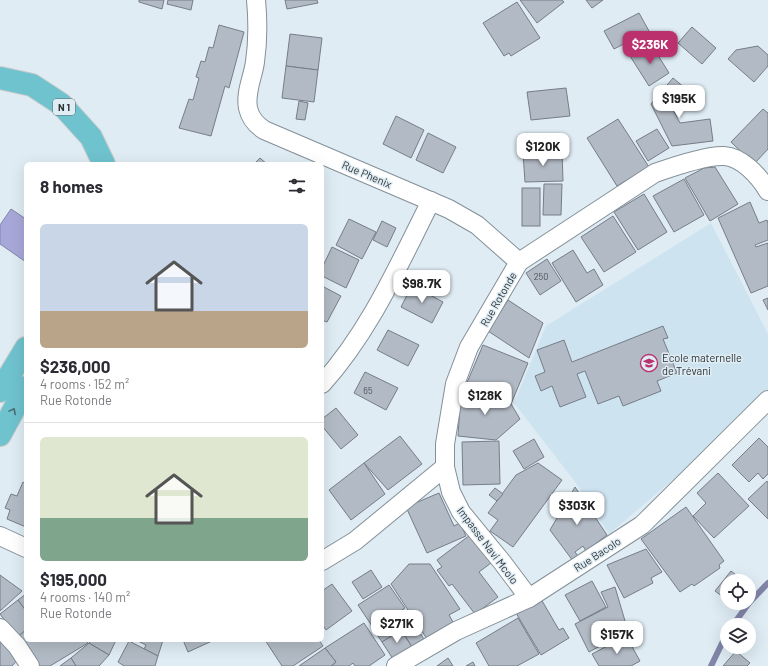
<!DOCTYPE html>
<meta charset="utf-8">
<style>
body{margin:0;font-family:Barlow,sans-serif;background:#f2f2f3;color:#2b2b33;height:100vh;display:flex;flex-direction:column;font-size:15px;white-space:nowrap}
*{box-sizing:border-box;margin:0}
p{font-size:13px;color:#7c7c81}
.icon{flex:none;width:22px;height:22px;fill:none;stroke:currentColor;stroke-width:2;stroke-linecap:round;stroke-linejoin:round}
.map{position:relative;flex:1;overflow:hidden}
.details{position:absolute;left:24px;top:162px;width:300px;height:480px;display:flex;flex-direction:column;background:#fff;border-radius:6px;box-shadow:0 4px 16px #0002}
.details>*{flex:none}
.tools{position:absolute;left:720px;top:574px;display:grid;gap:8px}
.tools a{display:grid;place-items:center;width:36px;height:36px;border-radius:50%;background:#fff;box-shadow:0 4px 16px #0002;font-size:20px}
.price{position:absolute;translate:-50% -34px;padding:0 9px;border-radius:8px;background:#fff;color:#222;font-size:13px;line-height:26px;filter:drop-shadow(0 1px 2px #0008)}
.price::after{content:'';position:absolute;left:50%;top:24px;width:12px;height:9px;margin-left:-6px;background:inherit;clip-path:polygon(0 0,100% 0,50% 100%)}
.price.selected{background:#bb316e;color:#fff}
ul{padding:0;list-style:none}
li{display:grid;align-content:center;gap:8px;height:212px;padding:0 16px}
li+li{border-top:1px solid #e1e1e2}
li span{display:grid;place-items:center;height:124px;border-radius:6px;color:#555}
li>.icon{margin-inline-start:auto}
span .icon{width:72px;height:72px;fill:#fffc;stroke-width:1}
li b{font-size:17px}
h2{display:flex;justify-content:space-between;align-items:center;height:48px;padding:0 16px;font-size:17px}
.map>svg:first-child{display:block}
.built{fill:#cee3f0}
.water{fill:#a7a8d9;stroke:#8285a8}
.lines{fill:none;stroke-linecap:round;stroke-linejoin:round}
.stream{stroke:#8285a8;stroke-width:6}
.building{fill:#b2bac5;stroke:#767d88}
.street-casing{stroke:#849098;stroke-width:20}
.primary-casing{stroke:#c8cacb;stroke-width:24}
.street{stroke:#fff;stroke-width:18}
.primary{stroke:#6fc3ce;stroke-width:22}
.oneway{stroke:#476d73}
.labels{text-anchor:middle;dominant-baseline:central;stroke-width:3;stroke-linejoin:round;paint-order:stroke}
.number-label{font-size:9px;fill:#4e555a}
.shield{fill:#dfecf4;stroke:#626a6f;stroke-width:1}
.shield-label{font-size:10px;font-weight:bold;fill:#2d3336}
.street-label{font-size:11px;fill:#2d3336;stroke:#dfecf4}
.poi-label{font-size:11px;fill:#2d3336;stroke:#dfecf4;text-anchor:start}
</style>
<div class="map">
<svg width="768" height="666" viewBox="0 0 768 666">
<rect width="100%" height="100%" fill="#dfecf4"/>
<path class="built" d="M711 223 768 334V392L695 461 609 534 576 483 514 403 546 326Z"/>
<path class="water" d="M11 209 26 219V262L0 244V225Z"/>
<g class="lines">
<g class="stream">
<path d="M749 603 768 583"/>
<path d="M733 625 749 603"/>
<path d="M711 666 727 633"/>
</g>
</g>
<g class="building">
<path d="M139 0H164L162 9 139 2Z"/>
<path d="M168 0H193L191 10 167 4Z"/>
<path d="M285 0H317L318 3 287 9Z"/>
<path d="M520 0H562L564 2 537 23Z"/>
<path d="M586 0H603L592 8Z"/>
<path d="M517 2 540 38 511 56 509 53 504 56 483 23Z"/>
<path d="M639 13 649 31 614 49 604 31Z"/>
<path d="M219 25 244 32 229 88 225 86 211 136 179 128 189 99 193 100 199 78 196 77 201 61 205 62 209 47 213 48Z"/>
<path d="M692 27 716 48 702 64 678 43Z"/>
<path d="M290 34 322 38 318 70 286 66Z"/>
<path d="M641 40 646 47 636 53 632 46Z"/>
<path d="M651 44 669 73 649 86 630 56Z"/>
<path d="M758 46 768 55V66L754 82 728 59 736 50Z"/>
<path d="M286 66 318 70 314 102 282 98Z"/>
<path d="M673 78 685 88 670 104 680 123 710 119 713 141 672 146 651 104Z"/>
<path d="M566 88 570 116 531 120 527 92Z"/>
<path d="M299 101 308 103 305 120 296 119Z"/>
<path d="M763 109 768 113V149L754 164 731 142Z"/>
<path d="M396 116 424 130 411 158 383 144Z"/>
<path d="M618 119 649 167 617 186 587 138Z"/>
<path d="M657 129 669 148 648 161 636 141Z"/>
<path d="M428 133 456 147 443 173 416 160Z"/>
<path d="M562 151 563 181 525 182 523 153Z"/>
<path d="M260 158 267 164H254Z"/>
<path d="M715 167 738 204 710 221 685 178 704 168Z"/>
<path d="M684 179 704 215 674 232 653 196Z"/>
<path d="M544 184H562L561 215H543Z"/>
<rect x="522" y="188" width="18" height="38"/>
<path d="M644 194 667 232 638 250 614 212Z"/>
<path d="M750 202 759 223 767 220 768 223V240L755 245 756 247 768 243V286L751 293 718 218Z"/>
<path d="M613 216 636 252 604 272 581 237Z"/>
<path d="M349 219 376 232 362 259 336 245Z"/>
<path d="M382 221 396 228 387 247 373 240Z"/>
<path d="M332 247 359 260 346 288 322 276V268Z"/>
<path d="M573 250 587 273 594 269 603 285 576 302 552 263Z"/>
<path d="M547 259 561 281 540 295 526 273Z"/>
<path d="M412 285 443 302 432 323 401 307Z"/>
<path d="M322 286 341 296 327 322 322 320Z"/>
<path d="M768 298V310L763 300Z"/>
<path d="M508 300 543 323 529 358 488 331Z"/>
<path d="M663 326 668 338 663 339 677 373 657 381 661 391 623 406 619 396 598 404 585 371 577 374 586 397 560 407 552 386 541 391 535 376 545 372 537 350 564 340 572 362Z"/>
<path d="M388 330 419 345 408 366 377 350Z"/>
<path d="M483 345 528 363 511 404 466 385Z"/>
<path d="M365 372 398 388 386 410 354 393Z"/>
<path d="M466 385 511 404 520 419 496 440 458 436 460 407Z"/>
<path d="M336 408 358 435 341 449 322 426V419Z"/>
<path d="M400 436 422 464 388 490 364 463Z"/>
<path d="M759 438 768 447V474L763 479 758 473 749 482 732 465Z"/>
<path d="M534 439 544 457 524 469 513 451Z"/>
<path d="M499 441 500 484 463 485 462 442Z"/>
<path d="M364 463 385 494 351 520 329 490Z"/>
<path d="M538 463 562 480 513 547 490 531 498 520 488 513 516 475Z"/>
<path d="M718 473 749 506 714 538 693 516 706 503 697 493Z"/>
<path d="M767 481 768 483V519L748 499Z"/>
<path d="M23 482 26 484V527L7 519 10 510 5 508 11 494 17 496Z"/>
<path d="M575 487 607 535 586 551 583 546 575 552 578 556 573 561 550 530Z"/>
<path d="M495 488 503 494 497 501 489 495Z"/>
<path d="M439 493 454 526 460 523 466 536 427 553 406 507Z"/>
<path d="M686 507 724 561 719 565 720 568 694 586 692 584 680 592 641 539Z"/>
<path d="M470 535 491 563 479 572 498 597 475 614 452 584 449 586 437 570 442 567 437 560Z"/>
<path d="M646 549 662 572 651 578 653 583 624 598 607 565Z"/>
<path d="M409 564H430L460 609 449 615 453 622 427 639 391 584Z"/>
<path d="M371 570 382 587 363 599 352 582Z"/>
<path d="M731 571 744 581H727V600L715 591Z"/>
<path d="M0 575 22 591 0 611Z"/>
<path d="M592 581 606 607 580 621 565 595Z"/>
<path d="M332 584 352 611 326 630 322 624V591Z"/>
<path d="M389 585 405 608 374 629 358 605Z"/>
<path d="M749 585 754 588 749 595Z"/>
<path d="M615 587 628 631 589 652 575 624 608 607 601 592Z"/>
<path d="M26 594V611L18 600Z"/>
<path d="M541 599 559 630 563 628 569 638 541 655 516 613Z"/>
<path d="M18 600 26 611V630L17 637 0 614Z"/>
<path d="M731 603H743L738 609Z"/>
<path d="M405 611 424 639 412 647 394 618Z"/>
<path d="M394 618 401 630 382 642 374 630Z"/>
<path d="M518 618 539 654 517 666H489L476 643Z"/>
<path d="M364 623 385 655 369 666H355L353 663 349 666H331L336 662 325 648Z"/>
<path d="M26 630V640H86L88 643 50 666H37L17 637Z"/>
<path d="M401 630 412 647 393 659 382 642Z"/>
<path d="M0 634 20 657 12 666H0Z"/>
<path d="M626 636 640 661 631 666H599L592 654Z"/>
<path d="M92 640H116L109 655 89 643Z"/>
<path d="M136 640H163L158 656 144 649 146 645Z"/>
<path d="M183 640H212V641L188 652Z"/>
<path d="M265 640H319L323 646 293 666H282Z"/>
<path d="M129 641 158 656 155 666H124L118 662Z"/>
<path d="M89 643 109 655 99 666H76L71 658Z"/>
<path d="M325 648 336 662 331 666H299Z"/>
<path d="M736 651 750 663 747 666H723Z"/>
<path d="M71 658 76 666H60Z"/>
<path d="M448 658 453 666H437Z"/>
<path d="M473 662 475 666H466Z"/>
</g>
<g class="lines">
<g class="street-casing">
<g id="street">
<path d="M256 0C258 21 258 41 255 62 253 77 245 92 248 108 250 118 255 124 264 130L449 209 477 225 519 262"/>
<path d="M322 384C370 331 399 264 431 201"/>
<path d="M0 536 26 548"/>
<path d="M322 561 355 541 445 467"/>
<path d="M529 598 502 562 461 512 451 492 445 467V444L455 384 469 347 519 262 655 173C672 167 706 155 724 156 742 157 759 176 768 191"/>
<path d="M0 628 17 646 30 666"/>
<path d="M396 666 456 631 529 598 642 525 768 400"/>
</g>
</g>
<g class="primary-casing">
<g id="primary">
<path d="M0 78 32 85 61 104 91 137 104 164"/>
<path d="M0 391 26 348"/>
<path d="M0 435 26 387"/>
</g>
</g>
<use href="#street" class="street"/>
<use href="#primary" class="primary"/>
</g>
<defs><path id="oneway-chevron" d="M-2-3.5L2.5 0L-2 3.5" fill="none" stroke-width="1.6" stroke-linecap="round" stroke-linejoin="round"/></defs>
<use class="oneway" href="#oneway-chevron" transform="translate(13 411) rotate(-62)"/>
<defs>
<g id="school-ring" transform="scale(0.9)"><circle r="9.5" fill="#dfecf4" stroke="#bb316e" stroke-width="1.5"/><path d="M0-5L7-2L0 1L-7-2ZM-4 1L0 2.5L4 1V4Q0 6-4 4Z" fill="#bb316e"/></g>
</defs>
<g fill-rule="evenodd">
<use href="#school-ring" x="649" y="363"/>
</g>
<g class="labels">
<g class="number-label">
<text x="541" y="276">250</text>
<text x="368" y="390">65</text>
</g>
<rect class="shield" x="53" y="99" width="22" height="16" rx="3"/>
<g class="shield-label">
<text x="64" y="107">N 1</text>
</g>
<g class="street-label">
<text transform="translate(367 174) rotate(23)">Rue Phenix</text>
<text transform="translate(498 299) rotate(-60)">Rue Rotonde</text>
<text transform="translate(488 545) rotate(53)">Impasse Navi Mcolo</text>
<text transform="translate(597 554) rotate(-33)">Rue Bacolo</text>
</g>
<g class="poi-label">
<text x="662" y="357">Ecole maternelle<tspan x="662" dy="13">de Trévani</tspan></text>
</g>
</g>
</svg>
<div class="tools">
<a><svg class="icon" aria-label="locate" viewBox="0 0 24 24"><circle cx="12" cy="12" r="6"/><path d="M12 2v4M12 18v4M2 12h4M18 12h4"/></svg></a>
<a><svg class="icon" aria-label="layers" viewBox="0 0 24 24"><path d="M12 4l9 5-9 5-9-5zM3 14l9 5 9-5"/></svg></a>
</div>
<b class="price selected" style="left:650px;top:65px">$236K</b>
<b class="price" style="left:679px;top:119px">$195K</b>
<b class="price" style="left:543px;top:167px">$120K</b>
<b class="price" style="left:422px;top:304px">$98.7K</b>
<b class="price" style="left:485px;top:416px">$128K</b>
<b class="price" style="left:577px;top:526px">$303K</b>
<b class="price" style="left:397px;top:644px">$271K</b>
<b class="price" style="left:617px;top:655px">$157K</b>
<section class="details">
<h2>8 homes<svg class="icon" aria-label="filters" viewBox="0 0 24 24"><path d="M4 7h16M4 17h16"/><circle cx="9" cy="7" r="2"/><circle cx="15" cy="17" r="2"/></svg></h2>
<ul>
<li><span style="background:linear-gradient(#c9d6e8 70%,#b9a48a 0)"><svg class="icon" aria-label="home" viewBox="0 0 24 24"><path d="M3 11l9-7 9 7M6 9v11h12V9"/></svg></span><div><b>$236,000</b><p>4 rooms · 152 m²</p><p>Rue Rotonde</p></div></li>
<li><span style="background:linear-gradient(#dfe7d0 65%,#7fa58c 0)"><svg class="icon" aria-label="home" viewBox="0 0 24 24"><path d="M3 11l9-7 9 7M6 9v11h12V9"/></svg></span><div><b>$195,000</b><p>4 rooms · 140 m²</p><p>Rue Rotonde</p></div></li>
</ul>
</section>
</div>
